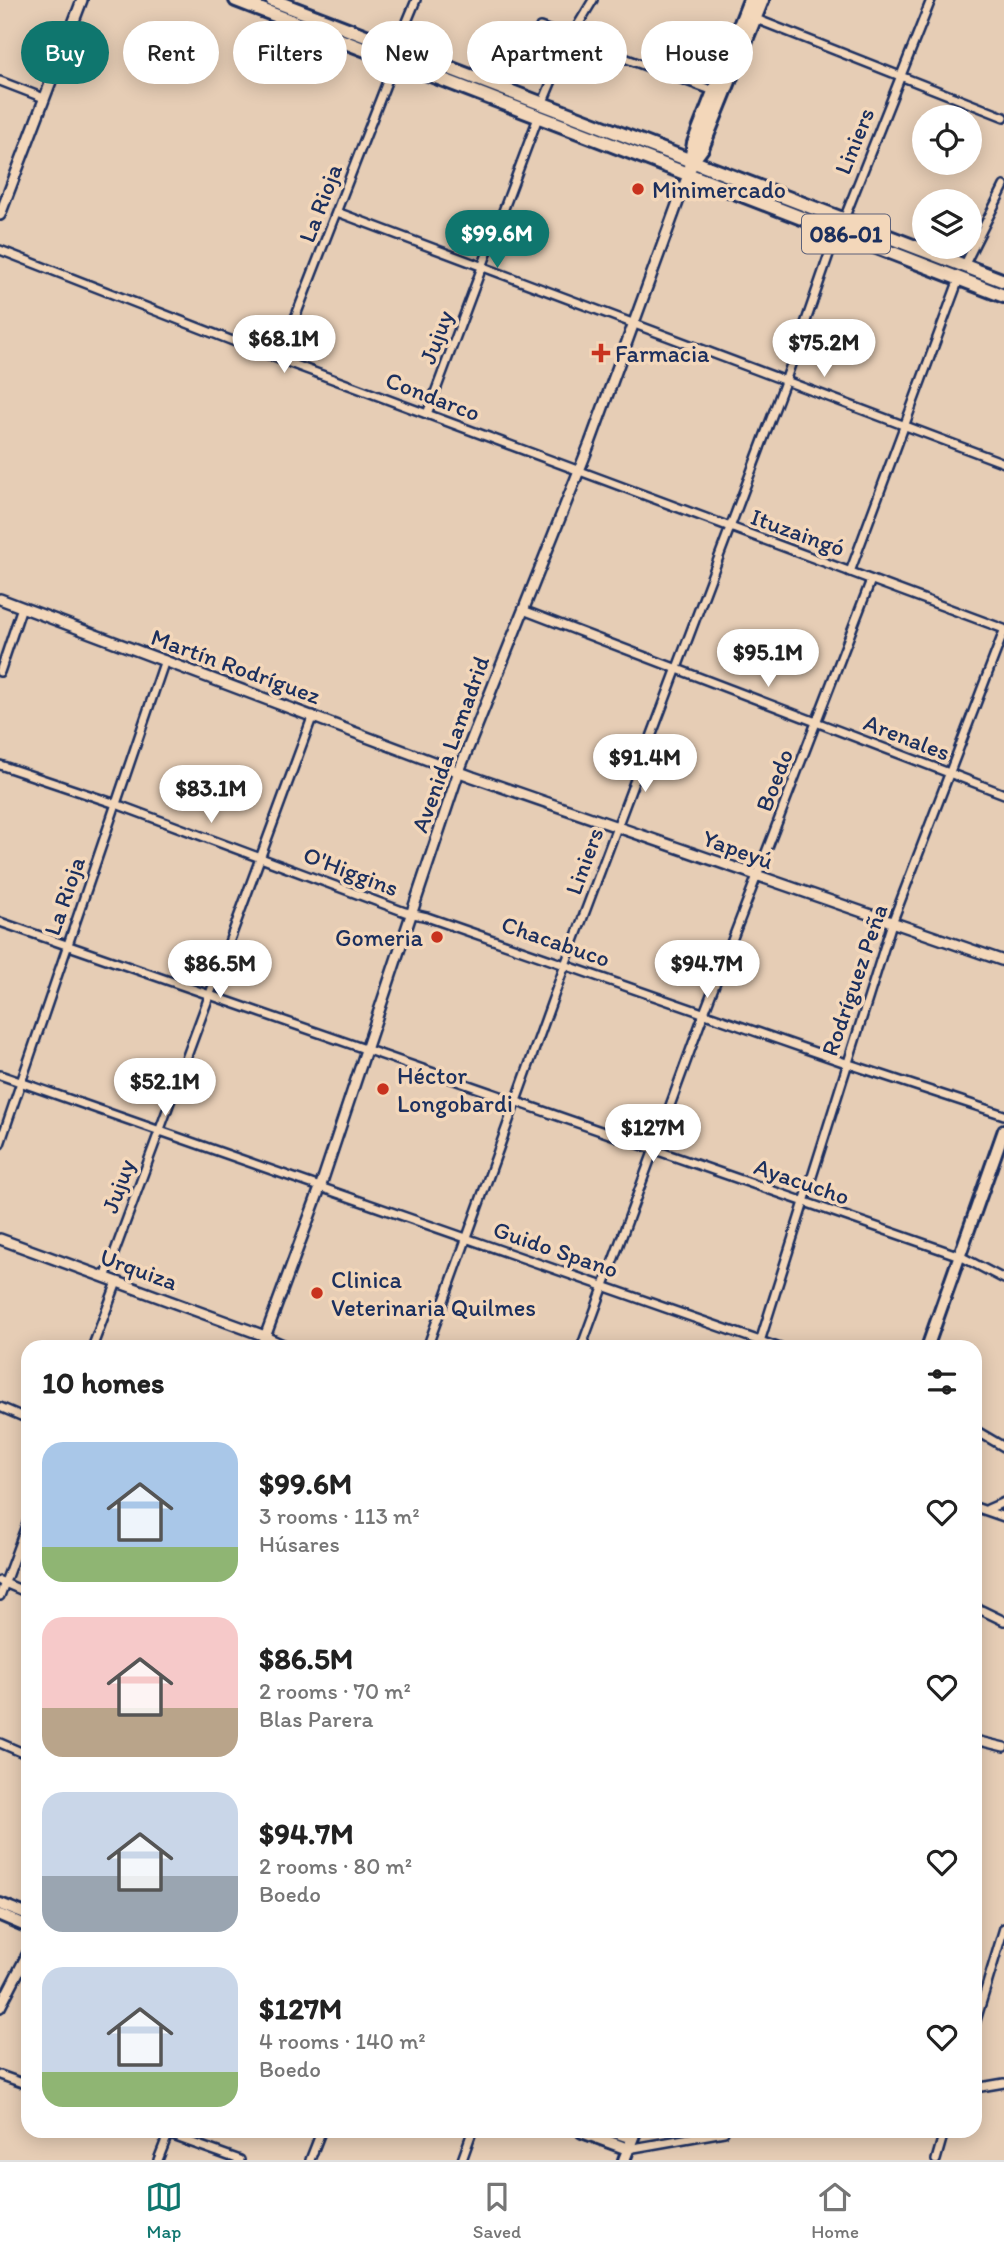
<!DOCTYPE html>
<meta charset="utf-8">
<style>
body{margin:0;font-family:Itim,sans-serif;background:#f2f2f2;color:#222;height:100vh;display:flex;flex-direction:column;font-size:26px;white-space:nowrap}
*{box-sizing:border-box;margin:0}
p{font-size:23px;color:#767676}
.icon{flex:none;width:38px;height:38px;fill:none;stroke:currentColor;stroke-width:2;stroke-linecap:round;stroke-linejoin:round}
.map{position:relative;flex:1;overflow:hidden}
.side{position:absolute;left:21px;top:1340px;width:961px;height:798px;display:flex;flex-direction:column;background:#fff;border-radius:21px;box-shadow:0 4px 18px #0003}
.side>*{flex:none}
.guide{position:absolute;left:21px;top:21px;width:962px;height:63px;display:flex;gap:14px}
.controls{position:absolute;left:912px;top:105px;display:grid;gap:14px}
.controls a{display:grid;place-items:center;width:70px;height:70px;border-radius:50%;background:#fff;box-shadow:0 4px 18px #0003;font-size:35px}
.price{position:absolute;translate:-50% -60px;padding:0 16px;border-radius:24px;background:#fff;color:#222;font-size:23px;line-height:46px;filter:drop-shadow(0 2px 4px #0008)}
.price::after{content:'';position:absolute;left:50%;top:42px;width:21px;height:16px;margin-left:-10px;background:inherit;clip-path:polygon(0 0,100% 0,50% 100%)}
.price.on{background:#0f766e;color:#fff}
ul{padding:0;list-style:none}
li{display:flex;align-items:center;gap:21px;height:175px;padding:0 21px}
li span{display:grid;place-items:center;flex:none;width:196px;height:140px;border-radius:21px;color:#555}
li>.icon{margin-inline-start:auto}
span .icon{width:84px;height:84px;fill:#fffc;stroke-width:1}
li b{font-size:30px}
h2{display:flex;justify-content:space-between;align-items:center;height:84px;padding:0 21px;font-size:30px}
.pill{padding:0 24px;border-radius:32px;background:#fff;box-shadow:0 4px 18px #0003;font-size:24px;line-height:63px}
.pill.on{background:#0f766e;color:#fff}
.menu{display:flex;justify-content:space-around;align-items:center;height:98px;border-top:2px solid #e0e0e0;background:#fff;font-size:19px;color:#767676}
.menu a{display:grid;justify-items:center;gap:4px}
.menu .on{color:#0f766e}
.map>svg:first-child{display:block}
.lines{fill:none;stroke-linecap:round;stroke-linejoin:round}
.minor-casing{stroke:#1b2f5e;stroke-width:12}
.tertiary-casing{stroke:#1b2f5e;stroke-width:14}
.secondary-casing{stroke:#1b2f5e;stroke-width:16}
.primary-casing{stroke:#1b2f5e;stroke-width:18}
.minor{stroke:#f3d7ba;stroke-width:7}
.tertiary{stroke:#f3d7ba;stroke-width:9}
.secondary{stroke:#f3d7ba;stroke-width:10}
.primary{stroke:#f3d7ba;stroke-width:12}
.poi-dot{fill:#c8321e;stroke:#f3d7ba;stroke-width:2.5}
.labels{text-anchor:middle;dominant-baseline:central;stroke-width:7;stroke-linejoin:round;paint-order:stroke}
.shield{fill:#f3d7ba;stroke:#5c617a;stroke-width:2}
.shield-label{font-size:23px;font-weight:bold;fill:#1b2f5e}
.street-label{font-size:24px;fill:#1b2f5e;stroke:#f3d7ba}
.poi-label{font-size:24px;fill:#1b2f5e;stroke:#f3d7ba;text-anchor:start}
</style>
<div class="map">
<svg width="1004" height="2160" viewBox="0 0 1004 2160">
<rect width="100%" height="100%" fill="#e6cdb5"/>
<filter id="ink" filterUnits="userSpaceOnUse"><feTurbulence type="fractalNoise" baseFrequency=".0143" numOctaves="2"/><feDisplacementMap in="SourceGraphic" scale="14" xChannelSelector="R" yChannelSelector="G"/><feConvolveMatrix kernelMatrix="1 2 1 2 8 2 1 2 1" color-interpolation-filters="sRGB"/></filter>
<g filter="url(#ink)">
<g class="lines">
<g class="minor-casing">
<g id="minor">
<path d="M751 17 1004 117"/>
<path d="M540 27 714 91"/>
<path d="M396 48 416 0"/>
<path d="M0 81 44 98"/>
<path d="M543 102 569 40 593 0"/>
<path d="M337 212 1004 463"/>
<path d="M844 219 931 0"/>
<path d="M0 250 279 359 1004 629"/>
<path d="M964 266 1004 186"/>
<path d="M279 359 395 61"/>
<path d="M427 414 539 115"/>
<path d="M850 572 959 279"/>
<path d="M523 610 1004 794"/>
<path d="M0 672 22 607"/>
<path d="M0 765 116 804 405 912 427 917 846 1063 1004 1115"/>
<path d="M0 922 960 1256 1004 1279"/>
<path d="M0 1075 780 1348"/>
<path d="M0 1144 165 660"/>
<path d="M105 1278 313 715"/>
<path d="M265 1336 292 1348"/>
<path d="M92 1348 117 1282"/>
<path d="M427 1348 565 965 786 379 837 231"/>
<path d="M581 1348 704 1013 871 580"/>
<path d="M758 1348 892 923 1004 631"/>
<path d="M0 1407 28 1419"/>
<path d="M975 1430 1004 1447"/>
<path d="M975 1507 1004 1517"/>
<path d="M988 1509 1004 1502"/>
<path d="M0 1581 28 1593"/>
<path d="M0 1596 28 1520"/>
<path d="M975 1607 1004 1621"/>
<path d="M975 1740 1004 1747"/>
<path d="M0 1743 28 1755"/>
<path d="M975 2024 1004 1928"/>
<path d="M0 2075 28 2085"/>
<path d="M975 2088 1004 2083"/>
<path d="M162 2132 240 2160"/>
<path d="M628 2149 724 2132"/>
<path d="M158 2160 169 2132"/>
<path d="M310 2160 321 2132"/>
<path d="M462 2160 472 2132"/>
<path d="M936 2160 944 2132"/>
</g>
</g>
<g class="tertiary-casing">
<g id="tertiary">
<path d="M0 215 82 0"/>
<path d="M0 599 473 777 1004 961"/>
<path d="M0 1239 265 1336"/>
<path d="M261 1348 320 1188 459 771 590 443 689 172"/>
<path d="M0 2007 28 1953"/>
</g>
</g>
<g class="secondary-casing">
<g id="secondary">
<path d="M927 1348 1004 1130"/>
<path d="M0 1904 28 1915"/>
<path d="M0 1915 28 1927"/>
<path d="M582 2132 628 2149"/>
<path d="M615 2132 632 2138"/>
<path d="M624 2160 635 2132"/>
</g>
</g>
<g class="primary-casing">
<g id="primary">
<path d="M236 0 1004 296"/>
<path d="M272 0 1004 281"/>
<path d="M693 160 702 148 762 0"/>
<path d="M690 167 694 143 750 0"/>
</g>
</g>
<use href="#minor" class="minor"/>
<use href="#tertiary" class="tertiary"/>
<use href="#secondary" class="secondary"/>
<use href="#primary" class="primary"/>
</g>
</g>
<g class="poi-dot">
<circle cx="638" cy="189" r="7"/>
<path d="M597.5 342.5h7v7h7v7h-7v7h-7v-7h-7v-7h7z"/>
<circle cx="437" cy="937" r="7"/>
<circle cx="383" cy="1089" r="7"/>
<circle cx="317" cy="1293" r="7"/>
</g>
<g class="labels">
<rect class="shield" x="802" y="214.5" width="88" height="39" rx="5"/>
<g class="shield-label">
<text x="846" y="234">086-01</text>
</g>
<g class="street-label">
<text transform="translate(854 141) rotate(-68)">Liniers</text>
<text transform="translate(320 203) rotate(-69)">La Rioja</text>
<text transform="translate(436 337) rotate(-69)">Jujuy</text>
<text transform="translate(433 396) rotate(21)">Condarco</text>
<text transform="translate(798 532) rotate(20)">Ituzaingó</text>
<text transform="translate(236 666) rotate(20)">Martín Rodríguez</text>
<text transform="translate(907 737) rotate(21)">Arenales</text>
<text transform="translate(450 744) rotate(-70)">Avenida Lamadrid</text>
<text transform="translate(774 780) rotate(-69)">Boedo</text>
<text transform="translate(738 849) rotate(20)">Yapeyú</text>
<text transform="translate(584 861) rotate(-70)">Liniers</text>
<text transform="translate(351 871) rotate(21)">O'Higgins</text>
<text transform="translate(64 896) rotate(-71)">La Rioja</text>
<text transform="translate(556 941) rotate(19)">Chacabuco</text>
<text transform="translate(854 980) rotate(-71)">Rodríguez Peña</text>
<text transform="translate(802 1181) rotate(19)">Ayacucho</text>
<text transform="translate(118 1186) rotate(-70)">Jujuy</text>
<text transform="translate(556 1249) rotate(19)">Guido Spano</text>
<text transform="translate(139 1269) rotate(20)">Urquiza</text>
</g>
<g class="poi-label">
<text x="652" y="189">Minimercado</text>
<text x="615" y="353">Farmacia</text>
<text x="423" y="937" text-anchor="end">Gomeria</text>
<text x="397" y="1075">Héctor<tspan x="397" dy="28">Longobardi</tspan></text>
<text x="331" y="1279">Clinica<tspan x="331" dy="28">Veterinaria Quilmes</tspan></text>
</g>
</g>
</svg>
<div class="controls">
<a><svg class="icon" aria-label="locate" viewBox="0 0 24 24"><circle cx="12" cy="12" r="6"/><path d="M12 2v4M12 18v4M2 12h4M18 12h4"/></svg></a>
<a><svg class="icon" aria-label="layers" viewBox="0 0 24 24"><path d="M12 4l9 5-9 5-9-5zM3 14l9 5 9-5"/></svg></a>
</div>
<b class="price on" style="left:497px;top:270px">$99.6M</b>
<b class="price" style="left:284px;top:375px">$68.1M</b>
<b class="price" style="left:824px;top:379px">$75.2M</b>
<b class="price" style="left:768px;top:689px">$95.1M</b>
<b class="price" style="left:645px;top:794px">$91.4M</b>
<b class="price" style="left:211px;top:825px">$83.1M</b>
<b class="price" style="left:220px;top:1000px">$86.5M</b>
<b class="price" style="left:707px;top:1000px">$94.7M</b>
<b class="price" style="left:165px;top:1118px">$52.1M</b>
<b class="price" style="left:653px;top:1164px">$127M</b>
<div class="guide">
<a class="pill on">Buy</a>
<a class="pill">Rent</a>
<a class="pill">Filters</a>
<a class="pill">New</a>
<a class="pill">Apartment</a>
<a class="pill">House</a>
</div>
<section class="side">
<h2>10 homes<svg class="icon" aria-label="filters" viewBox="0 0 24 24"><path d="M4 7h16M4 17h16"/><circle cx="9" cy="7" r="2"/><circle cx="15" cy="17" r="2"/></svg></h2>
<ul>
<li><span style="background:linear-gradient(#a9c7e8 75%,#8fb573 0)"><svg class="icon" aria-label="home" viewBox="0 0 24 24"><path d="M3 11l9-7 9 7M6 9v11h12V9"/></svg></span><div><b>$99.6M</b><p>3 rooms · 113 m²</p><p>Húsares</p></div><svg class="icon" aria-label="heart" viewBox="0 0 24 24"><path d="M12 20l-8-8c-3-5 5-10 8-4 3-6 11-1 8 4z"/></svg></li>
<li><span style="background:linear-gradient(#f6c9c9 65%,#b9a48a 0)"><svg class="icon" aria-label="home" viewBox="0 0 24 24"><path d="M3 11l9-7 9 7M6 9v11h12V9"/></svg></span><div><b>$86.5M</b><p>2 rooms · 70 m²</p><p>Blas Parera</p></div><svg class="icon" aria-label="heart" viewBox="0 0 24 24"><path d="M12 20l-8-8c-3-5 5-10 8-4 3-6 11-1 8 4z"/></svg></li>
<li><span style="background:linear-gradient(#c9d6e8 60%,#9aa5b1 0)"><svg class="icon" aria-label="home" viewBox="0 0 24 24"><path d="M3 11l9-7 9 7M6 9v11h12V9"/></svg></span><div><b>$94.7M</b><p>2 rooms · 80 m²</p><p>Boedo</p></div><svg class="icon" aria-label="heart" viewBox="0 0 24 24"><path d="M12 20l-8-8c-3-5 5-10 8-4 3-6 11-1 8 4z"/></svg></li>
<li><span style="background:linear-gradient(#c9d6e8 75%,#8fb573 0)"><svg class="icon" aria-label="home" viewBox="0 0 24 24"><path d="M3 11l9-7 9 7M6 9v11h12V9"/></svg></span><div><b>$127M</b><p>4 rooms · 140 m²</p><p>Boedo</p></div><svg class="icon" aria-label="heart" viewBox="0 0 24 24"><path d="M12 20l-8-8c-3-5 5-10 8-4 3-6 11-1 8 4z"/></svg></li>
</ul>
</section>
</div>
<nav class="menu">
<a class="on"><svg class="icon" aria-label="map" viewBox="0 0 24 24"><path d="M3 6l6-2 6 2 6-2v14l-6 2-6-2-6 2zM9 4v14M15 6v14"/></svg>Map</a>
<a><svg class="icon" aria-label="saved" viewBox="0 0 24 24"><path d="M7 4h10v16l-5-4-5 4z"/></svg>Saved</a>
<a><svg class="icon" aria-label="home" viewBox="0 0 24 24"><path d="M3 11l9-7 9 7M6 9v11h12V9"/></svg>Home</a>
</nav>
